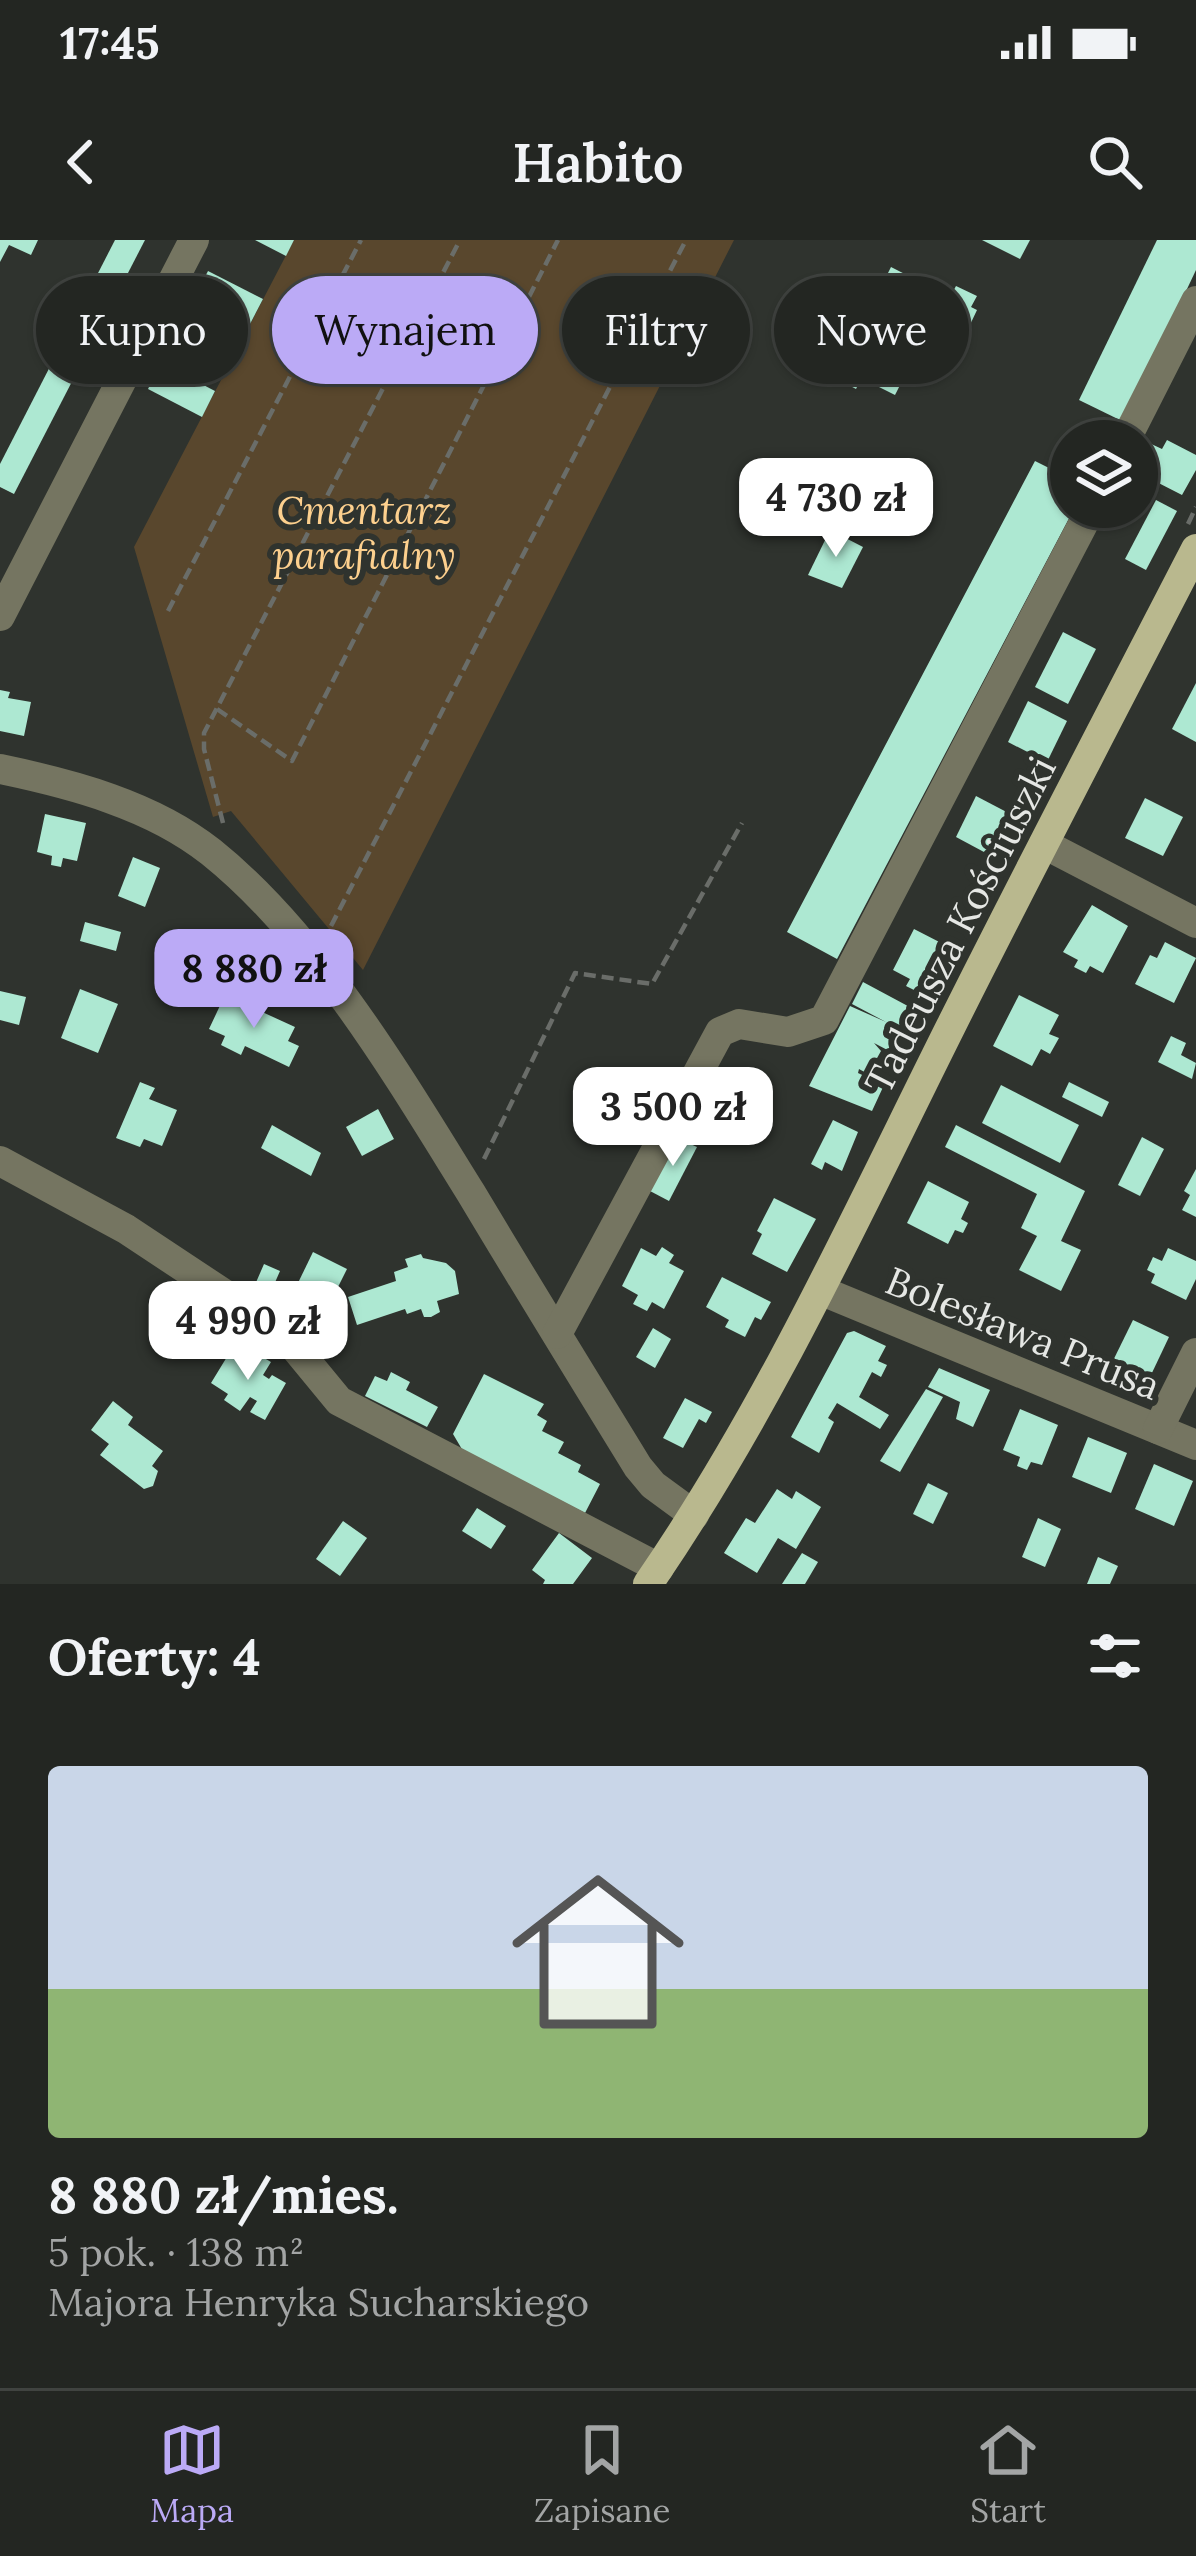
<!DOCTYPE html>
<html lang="pl">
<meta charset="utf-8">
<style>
body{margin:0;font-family:Lora,serif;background:#2f322f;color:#f1f3f6;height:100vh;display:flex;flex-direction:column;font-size:45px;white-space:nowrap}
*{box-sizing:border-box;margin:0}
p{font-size:39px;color:#a3a5a5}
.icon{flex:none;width:66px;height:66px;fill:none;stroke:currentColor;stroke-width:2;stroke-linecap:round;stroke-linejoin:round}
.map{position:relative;height:1344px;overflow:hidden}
.side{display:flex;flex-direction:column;background:#232622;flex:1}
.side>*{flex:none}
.guide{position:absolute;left:36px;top:36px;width:1125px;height:108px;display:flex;gap:24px}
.tools{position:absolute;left:1050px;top:180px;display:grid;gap:24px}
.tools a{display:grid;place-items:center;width:108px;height:108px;border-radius:50%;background:#232622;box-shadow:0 3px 9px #0004,0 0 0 3px #404340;font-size:60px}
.price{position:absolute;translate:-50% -102px;padding:0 27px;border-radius:24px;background:#fff;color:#222;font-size:39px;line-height:78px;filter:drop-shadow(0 3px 6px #0008)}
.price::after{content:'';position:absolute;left:50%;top:72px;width:36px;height:27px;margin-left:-18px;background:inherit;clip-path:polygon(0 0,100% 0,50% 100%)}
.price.selected{background:#bbaaf6;color:#111}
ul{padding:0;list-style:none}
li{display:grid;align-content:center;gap:24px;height:636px;padding:0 48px}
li+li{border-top:3px solid #404340}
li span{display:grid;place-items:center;height:372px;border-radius:12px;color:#555}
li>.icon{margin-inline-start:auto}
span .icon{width:216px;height:216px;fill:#fffc;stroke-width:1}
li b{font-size:51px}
h2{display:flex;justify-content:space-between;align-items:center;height:144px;padding:0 48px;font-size:51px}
.chip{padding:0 42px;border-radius:54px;background:#232622;box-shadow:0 3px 9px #0004,0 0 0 3px #404340;font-size:42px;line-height:108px}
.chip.selected{background:#bbaaf6;color:#111}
.status{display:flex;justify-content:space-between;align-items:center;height:84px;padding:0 60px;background:#232622;direction:ltr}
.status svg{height:33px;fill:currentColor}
header{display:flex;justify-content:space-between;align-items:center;height:156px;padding:0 48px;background:#232622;font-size:54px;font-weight:600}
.tabs{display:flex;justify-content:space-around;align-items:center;height:168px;border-top:3px solid #404340;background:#232622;font-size:33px;color:#a3a5a5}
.tabs a{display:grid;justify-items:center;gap:6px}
.tabs .selected{color:#bbaaf6}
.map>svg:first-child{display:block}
.green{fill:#59472d}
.building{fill:#ade8d2}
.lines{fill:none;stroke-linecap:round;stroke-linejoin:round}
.path{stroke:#6a6d69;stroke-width:4.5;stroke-dasharray:12 6;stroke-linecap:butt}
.minor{stroke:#757561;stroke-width:30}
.major{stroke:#b9b88e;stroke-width:30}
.labels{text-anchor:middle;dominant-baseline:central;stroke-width:12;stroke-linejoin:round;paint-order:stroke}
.park-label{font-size:39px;font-style:italic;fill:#fdd08e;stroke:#2f332e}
.street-label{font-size:39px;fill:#e5e7e4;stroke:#2f332e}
</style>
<div class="status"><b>17:45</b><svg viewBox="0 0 49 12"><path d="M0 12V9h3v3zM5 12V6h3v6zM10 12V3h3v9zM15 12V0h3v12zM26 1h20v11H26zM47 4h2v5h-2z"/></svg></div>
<header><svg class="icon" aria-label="back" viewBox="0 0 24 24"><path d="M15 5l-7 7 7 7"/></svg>Habito<svg class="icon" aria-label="search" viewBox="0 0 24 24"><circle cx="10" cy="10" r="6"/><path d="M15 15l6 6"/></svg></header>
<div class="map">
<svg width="1196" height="1344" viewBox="0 0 1196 1344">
<rect width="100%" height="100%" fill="#2f332e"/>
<path class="green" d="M294 0H734L363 730 231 571 213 577 134 307Z"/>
<g class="building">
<path d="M0 0H38L31 15 9 5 0 22Z"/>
<path d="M115 0H145L14 254 0 247V224Z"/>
<path d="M255 0H294L286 16Z"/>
<path d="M982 0H1030L1020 19Z"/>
<path d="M1157 0H1196V30L1124 182 1079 160Z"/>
<path d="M891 27 950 57 956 46 977 56 971 67 977 70 959 108 942 99 936 102 922 95 920 89 889 73 882 86 866 77Z"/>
<path d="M208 31 263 59 238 107 183 79Z"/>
<path d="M866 95 880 101 856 149 841 141Z"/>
<path d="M888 102 915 116 895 155 867 141Z"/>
<path d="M161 123 215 151 202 177 148 149Z"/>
<path d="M1167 200 1196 215V230L1182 255 1137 232V222L1147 202 1162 209Z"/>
<path d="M1035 221 1071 239V267H1075L837 719 787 692Z"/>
<path d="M1156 260 1177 271 1146 330 1125 319Z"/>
<path d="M830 290 863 307 842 348 808 335Z"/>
<path d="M1063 392 1096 409 1068 464 1035 447Z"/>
<path d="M1196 443V502L1172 489Z"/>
<path d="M0 450 10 452 8 458 31 462 24 496 0 491Z"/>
<path d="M1028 461 1067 481 1047 522 1008 502Z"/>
<path d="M976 556 1018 578 997 619 956 597Z"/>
<path d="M1145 558 1183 577 1163 616 1125 598Z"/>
<path d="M45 574 86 583 77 621 63 618 61 627 51 625 52 616 37 612Z"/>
<path d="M133 617 160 628 145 667 118 656Z"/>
<path d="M1092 665 1128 686 1103 733 1090 726 1086 733 1074 727 1078 720 1063 712Z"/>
<path d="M85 682 121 692 116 711 80 701Z"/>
<path d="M914 689 951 708 931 750 921 745 918 752 906 746 910 739 893 730Z"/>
<path d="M1165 702 1196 718 1174 763 1135 744 1150 715 1157 718Z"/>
<path d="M863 742 919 772 897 815 874 803 881 811 868 834 859 829 858 833 884 845 872 871 809 846 850 766 886 782 852 764Z"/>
<path d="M80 749 118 764 98 813 61 798Z"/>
<path d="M0 751 26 757 19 785 0 780Z"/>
<path d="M225 755 295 787 288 801 299 806 289 827 245 806 241 815 221 805 225 796 209 789Z"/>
<path d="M1019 755 1059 775 1049 794 1059 798 1050 814 1041 809 1032 826 993 806Z"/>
<path d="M1171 796 1186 803 1181 815 1196 823 1192 839 1158 822Z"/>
<path d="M140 842 155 848 149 859 177 870 162 906 144 899 140 907 116 898Z"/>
<path d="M1069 842 1109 862 1102 877 1062 857Z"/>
<path d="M1001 845 1079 885 1060 923 982 883Z"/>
<path d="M378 869 394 899 362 916 346 887Z"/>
<path d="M833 880 858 892 842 931 825 922 822 930 811 924Z"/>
<path d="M272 885 321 913 311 936 261 908Z"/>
<path d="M956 885 1085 951 1061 1001 1081 1010 1061 1051 1019 1030 1037 996 1021 988 1037 954 945 907Z"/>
<path d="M1142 897 1164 909 1140 956 1118 945Z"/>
<path d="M677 898 697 907 669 961 650 951Z"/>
<path d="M1196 929V977L1182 970 1190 955 1184 951Z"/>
<path d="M928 941 969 962 961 979 968 983 963 993 955 990 948 1004 907 983Z"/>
<path d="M774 958 816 979 787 1032 752 1014 762 994 757 991Z"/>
<path d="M662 1007 674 1015 669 1023 684 1031 664 1069 652 1062 647 1071 633 1064 638 1055 622 1046 641 1008 656 1016Z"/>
<path d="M1168 1008 1196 1021V1039L1186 1060 1151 1043 1155 1034 1147 1030 1153 1017 1162 1021Z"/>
<path d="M313 1012 347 1029 331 1061 297 1045Z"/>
<path d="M421 1014 423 1018 446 1023 455 1031 459 1054 437 1061 440 1072 431 1077H424L421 1069 407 1074 405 1069 357 1085 348 1057 396 1041 394 1032 408 1027 405 1019Z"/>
<path d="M264 1024 280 1031 273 1047 279 1049 269 1069 251 1054Z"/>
<path d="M722 1037 771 1062 761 1080 755 1077 745 1097 725 1087 729 1080 706 1067Z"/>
<path d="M1133 1080 1169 1097 1141 1156 1104 1139Z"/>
<path d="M653 1088 671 1099 655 1128 636 1117Z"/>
<path d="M854 1091 886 1106 878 1121 887 1125 881 1137 872 1132 859 1157 889 1175 880 1189 837 1163 828 1178 834 1182 819 1213 791 1197 847 1093Z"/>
<path d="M233 1107 250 1119 254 1112 271 1122 263 1135 269 1139 272 1135 286 1143 265 1180 250 1172 257 1161 250 1157 240 1171 224 1160 228 1154 211 1143Z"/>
<path d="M939 1128 990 1150 973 1187 956 1179 960 1162 928 1147Z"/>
<path d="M391 1132 410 1142 406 1150 438 1167 427 1187 365 1156 375 1136 387 1141Z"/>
<path d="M484 1134 544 1164 537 1175 547 1181 542 1191 564 1202 558 1213 581 1225 578 1232 600 1244 585 1273 463 1211 453 1194Z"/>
<path d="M926 1149 943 1157 900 1232 880 1221Z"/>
<path d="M685 1158 712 1172 706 1183 699 1179 683 1208 663 1198Z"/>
<path d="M113 1161 133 1177 128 1185 163 1211 152 1226 158 1231 153 1246 144 1249 100 1215 109 1204 91 1190Z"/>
<path d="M1020 1169 1058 1185 1042 1225 1031 1222 1027 1230 1017 1226 1020 1217 1003 1210Z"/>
<path d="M1088 1197 1127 1213 1111 1253 1072 1237Z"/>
<path d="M1154 1224 1193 1241 1174 1286 1135 1269Z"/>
<path d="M928 1243 948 1253 933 1284 913 1274Z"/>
<path d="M777 1249 792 1259 796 1251 821 1267 796 1309 778 1298 757 1333 724 1313 746 1278 755 1283Z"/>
<path d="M477 1268 506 1286 491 1309 462 1291Z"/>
<path d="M1038 1278 1061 1289 1045 1327 1022 1317Z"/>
<path d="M343 1281 367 1298 340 1336 316 1319Z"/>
<path d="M559 1293 592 1318 573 1344H543L545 1340 532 1330Z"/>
<path d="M802 1313 818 1322 805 1344H782Z"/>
<path d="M1098 1317 1118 1326 1110 1344H1087Z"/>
</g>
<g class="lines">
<g class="path">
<path d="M1188 284 1196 267"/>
<path d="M168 371 361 0"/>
<path d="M217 469 292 521 558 0"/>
<path d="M223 583 204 509V493L460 0"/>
<path d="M331 686 686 0"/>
<path d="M484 919 575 733 652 744 742 583"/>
</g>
<g class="minor">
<path d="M1125 201 1196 61"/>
<path d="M0 376 194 0"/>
<path d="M0 529C72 544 152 565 211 612 317 697 400 839 471 953 526 1045 582 1136 638 1227L653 1245 694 1275"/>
<path d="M1044 604 1196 683"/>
<path d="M0 921 126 989 283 1093 339 1161 659 1328"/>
<path d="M822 1051 1196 1205"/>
<path d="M557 1094 720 792 739 784 788 792 824 780 1092 267"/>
<path d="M1158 1189 1196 1113"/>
</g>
<path class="major" d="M648 1344C769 1168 856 976 951 786 1031 626 1114 468 1196 309"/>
</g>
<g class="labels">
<g class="park-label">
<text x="364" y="270">Cmentarz<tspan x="364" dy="45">parafialny</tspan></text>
</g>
<g class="street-label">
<text transform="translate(960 685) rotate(-63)">Tadeusza Kościuszki</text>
<text transform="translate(1023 1093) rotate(22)">Bolesława Prusa</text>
</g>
</g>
</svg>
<div class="tools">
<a><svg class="icon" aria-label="layers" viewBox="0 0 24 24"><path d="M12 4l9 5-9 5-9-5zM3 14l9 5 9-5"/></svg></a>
</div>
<b class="price" style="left:836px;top:320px">4 730 zł</b>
<b class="price selected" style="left:254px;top:791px">8 880 zł</b>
<b class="price" style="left:673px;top:929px">3 500 zł</b>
<b class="price" style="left:248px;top:1143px">4 990 zł</b>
<div class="guide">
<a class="chip">Kupno</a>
<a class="chip selected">Wynajem</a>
<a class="chip">Filtry</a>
<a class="chip">Nowe</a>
</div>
</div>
<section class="side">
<h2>Oferty: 4<svg class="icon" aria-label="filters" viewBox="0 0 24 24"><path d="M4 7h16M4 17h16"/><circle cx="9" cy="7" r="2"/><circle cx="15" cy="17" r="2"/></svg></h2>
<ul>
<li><span style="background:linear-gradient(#c9d6e8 60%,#8fb573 0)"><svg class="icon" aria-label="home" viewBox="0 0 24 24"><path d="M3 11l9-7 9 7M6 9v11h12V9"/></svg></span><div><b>8 880 zł/mies.</b><p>5 pok. · 138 m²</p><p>Majora Henryka Sucharskiego</p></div></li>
</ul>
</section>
<nav class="tabs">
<a class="selected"><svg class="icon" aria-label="map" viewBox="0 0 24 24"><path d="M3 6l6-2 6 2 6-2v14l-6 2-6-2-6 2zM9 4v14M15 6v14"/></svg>Mapa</a>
<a><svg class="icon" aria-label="saved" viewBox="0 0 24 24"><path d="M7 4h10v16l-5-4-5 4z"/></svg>Zapisane</a>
<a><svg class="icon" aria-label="home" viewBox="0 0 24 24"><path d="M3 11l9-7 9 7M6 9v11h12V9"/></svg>Start</a>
</nav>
